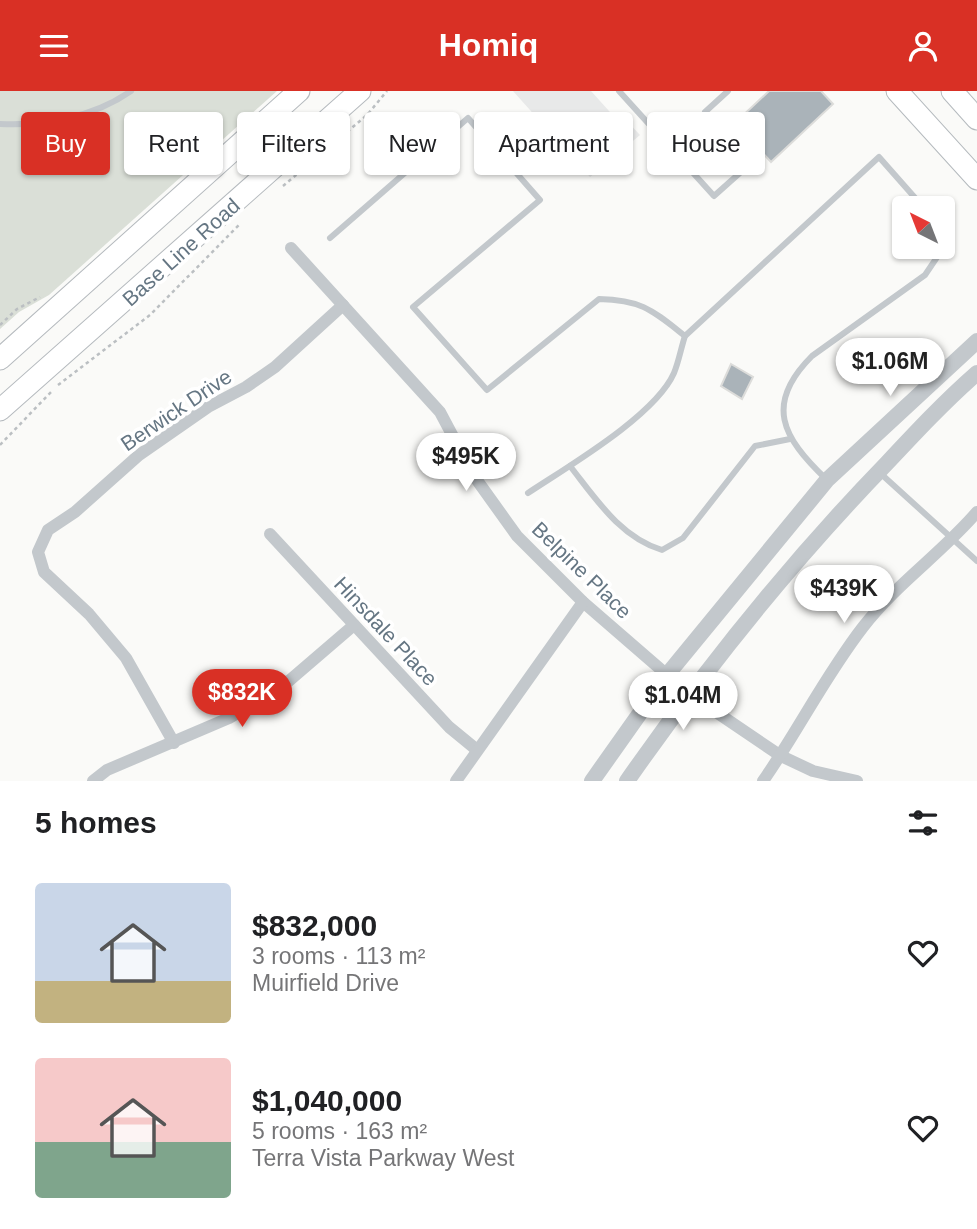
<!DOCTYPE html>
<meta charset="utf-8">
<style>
body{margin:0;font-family:Arial,sans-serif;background:#f2f2f2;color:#202124;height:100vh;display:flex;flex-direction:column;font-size:26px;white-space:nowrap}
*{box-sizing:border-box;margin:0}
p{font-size:23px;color:#757577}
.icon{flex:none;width:38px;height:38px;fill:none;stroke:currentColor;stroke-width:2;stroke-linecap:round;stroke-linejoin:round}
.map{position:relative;height:690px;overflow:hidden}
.drawer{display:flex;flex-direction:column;background:#fff;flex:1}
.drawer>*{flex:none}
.guide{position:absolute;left:21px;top:21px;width:936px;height:63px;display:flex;gap:14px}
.needle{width:46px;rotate:318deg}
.controls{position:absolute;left:892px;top:105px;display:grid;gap:14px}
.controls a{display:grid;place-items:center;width:63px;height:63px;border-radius:7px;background:#fff;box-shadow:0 2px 5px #0004;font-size:35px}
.price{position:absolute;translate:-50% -60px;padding:0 16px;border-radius:24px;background:#fff;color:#222;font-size:23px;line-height:46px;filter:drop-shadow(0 2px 4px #0008)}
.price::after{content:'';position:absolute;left:50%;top:42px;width:21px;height:16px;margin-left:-10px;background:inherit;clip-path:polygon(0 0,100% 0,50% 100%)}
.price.selected{background:#d93025;color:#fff}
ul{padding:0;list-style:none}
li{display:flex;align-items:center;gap:21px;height:175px;padding:0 35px}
li span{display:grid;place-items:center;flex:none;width:196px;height:140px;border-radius:7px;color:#555}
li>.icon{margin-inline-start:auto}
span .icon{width:84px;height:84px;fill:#fffc;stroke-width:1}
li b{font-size:30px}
h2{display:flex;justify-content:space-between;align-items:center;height:84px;padding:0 35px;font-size:30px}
.chip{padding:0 24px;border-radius:7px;background:#fff;box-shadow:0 2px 5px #0004;font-size:24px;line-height:63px}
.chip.selected{background:#d93025;color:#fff}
header{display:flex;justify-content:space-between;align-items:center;height:91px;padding:0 35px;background:#d93025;color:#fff;font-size:32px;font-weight:800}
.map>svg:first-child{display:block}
.built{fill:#e8e9e9}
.green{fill:#dadfd7}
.building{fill:#aab3b9;stroke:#dcdcda;stroke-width:2}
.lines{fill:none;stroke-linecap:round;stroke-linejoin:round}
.primary-casing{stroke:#b5babe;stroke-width:23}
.path{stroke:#bbbfc2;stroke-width:2.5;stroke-dasharray:3.5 3.5;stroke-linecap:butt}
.service{stroke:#c3c8cc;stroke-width:6}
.minor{stroke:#c3c8cc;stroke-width:12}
.tertiary{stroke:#c3c8cc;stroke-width:16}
.primary{stroke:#fff;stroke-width:21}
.labels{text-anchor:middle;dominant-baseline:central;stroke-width:7;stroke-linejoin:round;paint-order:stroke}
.street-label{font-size:21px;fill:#657683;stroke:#fff}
</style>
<header><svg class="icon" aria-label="menu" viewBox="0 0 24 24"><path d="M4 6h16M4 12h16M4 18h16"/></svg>Homiq<svg class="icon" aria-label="person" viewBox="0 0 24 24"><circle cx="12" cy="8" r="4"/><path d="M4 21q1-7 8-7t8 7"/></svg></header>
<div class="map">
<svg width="977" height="690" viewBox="0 0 977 690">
<rect width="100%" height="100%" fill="#fafaf8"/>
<path class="built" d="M513 0H591L618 30 623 26 640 44 590 86Z"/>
<path class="green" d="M0 0H277L49 204 19 221 0 238Z"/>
<g class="building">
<path d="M769 0H821L833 13 771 71 759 58 763 54 739 28Z"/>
<path d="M731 273 753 286 742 308 721 295Z"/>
</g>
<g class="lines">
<g class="primary-casing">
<g id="primary">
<path d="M897 0 977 88"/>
<path d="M952 0 977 28"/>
<path d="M0 268 299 0"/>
<path d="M0 319 360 0"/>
</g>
</g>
<g class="path">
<path d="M283 95 367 24 387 0"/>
<path d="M0 234 17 218 40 206"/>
<path d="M58 294 150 224 239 134"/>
<path d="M0 354 51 301"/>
</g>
<g class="service">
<path d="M619 0 714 105 751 72 705 21 728 0"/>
<path d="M0 33C45 35 94 26 131 0"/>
<path d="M330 147 468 27 540 109 413 216 487 299 599 208C642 209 652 219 685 245"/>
<path d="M570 375C596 408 620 446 662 459L683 447 755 355 790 348"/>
<path d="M880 382 977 470"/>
<path d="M826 388C782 346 764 313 812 265L925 184 950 147 943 140"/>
<path d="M528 402C567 376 655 325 674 282 679 270 681 257 685 245L879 66 924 117"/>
</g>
<g class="minor">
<path d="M291 157 440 321 474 385 517 445 583 511 688 602 781 665 813 680 857 690"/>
<path d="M270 443 449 636 477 659"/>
<path d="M174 652 126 567 89 523 44 481 38 461 48 439 75 421 139 364 208 316 246 296 275 276 343 214"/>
<path d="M93 690 107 679 229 627 283 595 354 534"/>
<path d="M456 690 583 511"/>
<path d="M763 690C798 640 825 585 863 536 896 493 942 462 977 421"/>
</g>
<g class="tertiary">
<path d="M592 690 667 584 827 389 977 250"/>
<path d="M627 690C706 577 791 471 887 372 916 341 945 310 977 282"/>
</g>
<use href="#primary" class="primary"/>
</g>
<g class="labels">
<g class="street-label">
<text transform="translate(181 161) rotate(-42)">Base Line Road</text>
<text transform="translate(176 319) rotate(-34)">Berwick Drive</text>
<text transform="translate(582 479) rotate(44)">Belpine Place</text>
<text transform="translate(386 540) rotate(47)">Hinsdale Place</text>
</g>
</g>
</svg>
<div class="controls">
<a><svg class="needle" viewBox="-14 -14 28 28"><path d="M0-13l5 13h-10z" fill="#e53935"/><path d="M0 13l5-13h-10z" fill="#757577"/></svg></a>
</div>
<b class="price" style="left:890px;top:307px">$1.06M</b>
<b class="price" style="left:466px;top:402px">$495K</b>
<b class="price" style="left:844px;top:534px">$439K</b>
<b class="price selected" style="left:242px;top:638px">$832K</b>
<b class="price" style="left:683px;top:641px">$1.04M</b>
<div class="guide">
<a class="chip selected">Buy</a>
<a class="chip">Rent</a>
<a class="chip">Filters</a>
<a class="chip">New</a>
<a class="chip">Apartment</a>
<a class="chip">House</a>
</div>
</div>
<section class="drawer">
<h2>5 homes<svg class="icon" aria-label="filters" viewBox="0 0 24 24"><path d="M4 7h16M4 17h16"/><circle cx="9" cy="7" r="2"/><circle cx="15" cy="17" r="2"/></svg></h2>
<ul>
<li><span style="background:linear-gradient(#c9d6e8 70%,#c2b280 0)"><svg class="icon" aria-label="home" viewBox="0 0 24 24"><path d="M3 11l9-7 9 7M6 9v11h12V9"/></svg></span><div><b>$832,000</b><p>3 rooms · 113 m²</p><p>Muirfield Drive</p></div><svg class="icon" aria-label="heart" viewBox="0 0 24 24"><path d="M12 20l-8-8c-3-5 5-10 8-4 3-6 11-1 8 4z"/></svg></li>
<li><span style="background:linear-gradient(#f6c9c9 60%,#7fa58c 0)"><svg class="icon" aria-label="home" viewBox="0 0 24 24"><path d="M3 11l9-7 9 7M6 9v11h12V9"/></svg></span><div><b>$1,040,000</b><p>5 rooms · 163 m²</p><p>Terra Vista Parkway West</p></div><svg class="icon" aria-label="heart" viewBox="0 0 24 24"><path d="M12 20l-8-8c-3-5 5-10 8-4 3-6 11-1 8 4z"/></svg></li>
</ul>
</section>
